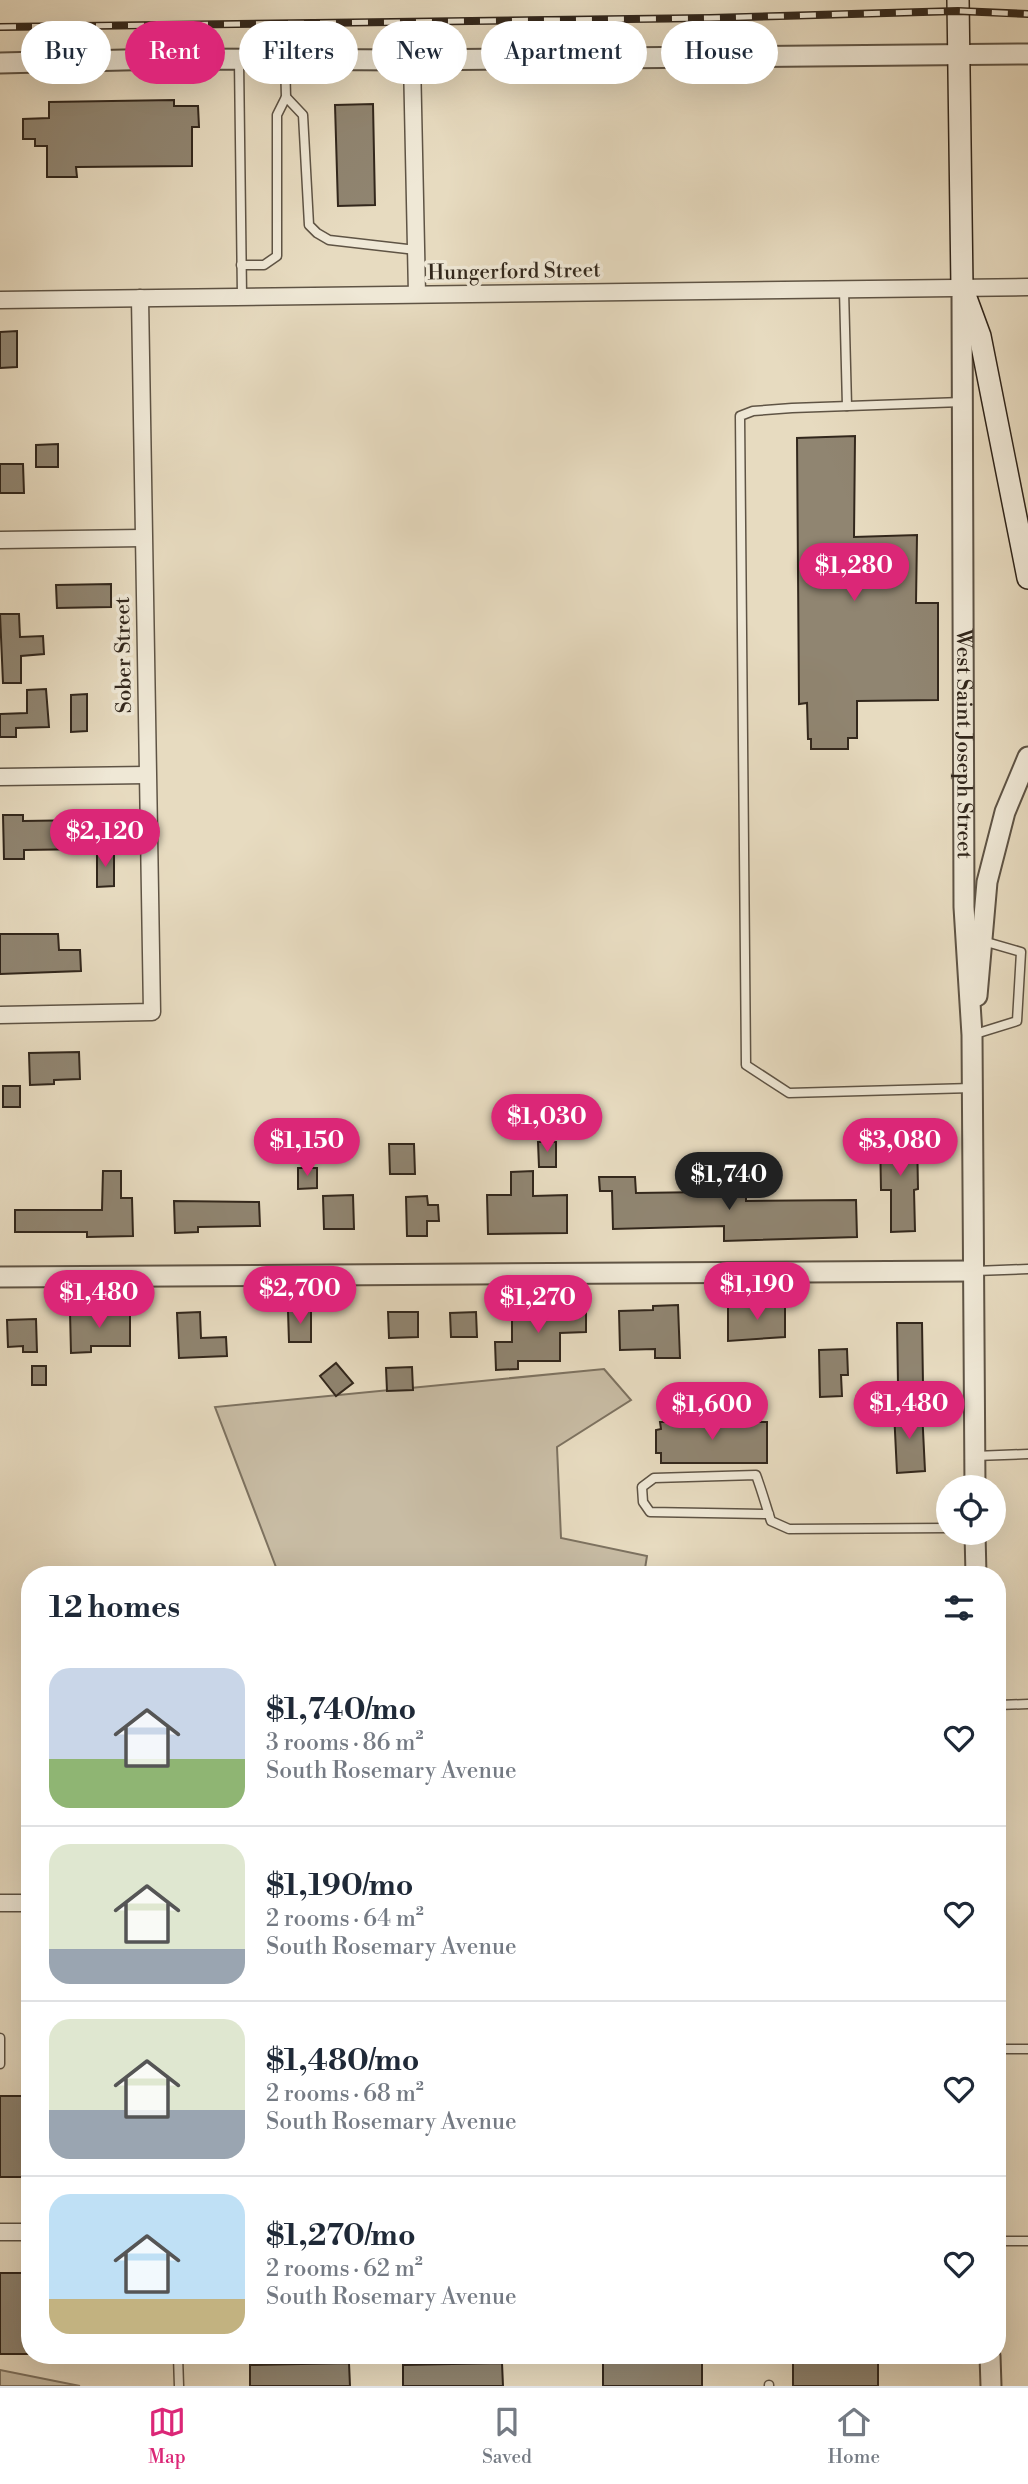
<!DOCTYPE html>
<meta charset="utf-8">
<style>
body{margin:0;font-family:"Libre Bodoni",serif;background:#f6f6f7;color:#1f2937;height:100vh;display:flex;flex-direction:column;font-size:26px;white-space:nowrap}
*{box-sizing:border-box;margin:0}
p{font-size:23px;color:#747a83}
.icon{flex:none;width:38px;height:38px;fill:none;stroke:currentColor;stroke-width:2;stroke-linecap:round;stroke-linejoin:round}
.map{position:relative;flex:1;overflow:hidden}
.side{position:absolute;left:21px;top:1566px;width:985px;height:798px;display:flex;flex-direction:column;background:#fff;border-radius:28px;box-shadow:0 7px 28px #0002}
.side>*{flex:none}
.top-card{position:absolute;left:21px;top:21px;width:987px;height:63px;display:flex;gap:14px}
.tools{position:absolute;left:936px;top:1475px;display:grid;gap:14px}
.tools a{display:grid;place-items:center;width:70px;height:70px;border-radius:50%;background:#fff;box-shadow:0 7px 28px #0002;font-size:35px}
.price{position:absolute;translate:-50% -60px;padding:0 16px;border-radius:24px;background:#db2777;color:#fff;font-size:23px;line-height:46px;filter:drop-shadow(0 2px 4px #0008)}
.price::after{content:'';position:absolute;left:50%;top:42px;width:21px;height:16px;margin-left:-10px;background:inherit;clip-path:polygon(0 0,100% 0,50% 100%)}
.price.active{background:#222;color:#fff}
ul{padding:0;list-style:none}
li{display:flex;align-items:center;gap:21px;height:175px;padding:0 28px}
li+li{border-top:2px solid #e0e1e3}
li span{display:grid;place-items:center;flex:none;width:196px;height:140px;border-radius:21px;color:#555}
li>.icon{margin-inline-start:auto}
span .icon{width:84px;height:84px;fill:#fffc;stroke-width:1}
li b{font-size:30px}
h2{display:flex;justify-content:space-between;align-items:center;height:84px;padding:0 28px;font-size:30px}
.pill{padding:0 24px;border-radius:32px;background:#fff;box-shadow:0 7px 28px #0002;font-size:24px;line-height:63px}
.pill.active{background:#db2777;color:#fff}
.tabs{display:flex;justify-content:space-around;align-items:center;height:98px;border-top:2px solid #e0e1e3;background:#fff;font-size:19px;color:#747a83}
.tabs a{display:grid;justify-items:center;gap:4px}
.tabs .active{color:#db2777}
.map>svg:first-child{display:block}
.green{fill:#c8bca4;stroke:#7d7260;stroke-width:2}
.building{fill:#908571;stroke:#32271c;stroke-width:2}
.lines{fill:none;stroke-linecap:round;stroke-linejoin:round}
.service-casing{stroke:#5f5445;stroke-width:11}
.minor-casing{stroke:#5f5445;stroke-width:19}
.tertiary-casing{stroke:#5f5445;stroke-width:23}
.secondary-casing{stroke:#32271c;stroke-width:24}
.service{stroke:#efe8d6;stroke-width:8}
.minor{stroke:#efe8d6;stroke-width:16}
.tertiary{stroke:#efe8d6;stroke-width:19}
.secondary{stroke:#efe8d6;stroke-width:21}
.rail-casing{stroke:#32271c;stroke-width:8}
.rail{stroke:#efe8d6;stroke-width:5;stroke-dasharray:16;stroke-linecap:butt}
.labels{text-anchor:middle;dominant-baseline:central;stroke-width:7;stroke-linejoin:round;paint-order:stroke}
.street-label{font-size:21px;fill:#32271c;stroke:#efe8d6}
</style>
<div class="map">
<svg width="1028" height="2386" viewBox="0 0 1028 2386">
<rect width="100%" height="100%" fill="#e7dbc0"/>
<filter id="stains"><feTurbulence type="fractalNoise" baseFrequency=".00286" numOctaves="4"/><feColorMatrix values="0 0 0 0 .2 0 0 0 0 .09 0 0 0 0 .02 0 0 0 .5 -.17"/></filter>
<radialGradient id="worn" r=".72"><stop offset=".6" stop-color="#630" stop-opacity="0"/><stop offset="1" stop-color="#630" stop-opacity=".3"/></radialGradient>
<g class="green">
<path d="M604 1369 631 1400 557 1447 561 1538 647 1556 644 1575H279L215 1407Z"/>
<path d="M0 2370 80 2386H0Z"/>
</g>
<g class="building">
<path d="M174 100V106H198L199 127H192V166L76 167 77 177H47V146H35V139H23V119L49 118V102Z"/>
<path d="M373 104 375 205 338 206 335 105Z"/>
<path d="M17 331V367L0 368V332Z"/>
<path d="M855 436 854 537 917 535 916 603H938V700L857 701V738H848V749H811V739H808L807 703 799 704 797 438Z"/>
<path d="M58 444V467H36V445Z"/>
<path d="M0 464H23L24 493H0Z"/>
<path d="M111 584V607L57 608 56 585Z"/>
<path d="M0 614H19L20 637 43 636 44 654 21 656V683H3Z"/>
<path d="M46 689 49 727 16 728V737H0V714L27 713V690Z"/>
<path d="M87 694V731L71 732V695Z"/>
<path d="M3 815H23V821L88 820V849L24 850V859H4Z"/>
<path d="M97 852H114V886L97 887Z"/>
<path d="M0 934H58L59 950H80L81 971 0 974Z"/>
<path d="M79 1052 80 1079 54 1080V1084L30 1085 29 1053Z"/>
<rect x="3" y="1086" width="17" height="21"/>
<path d="M917 1135 918 1189 914 1190 915 1231 891 1232V1190H881L880 1136Z"/>
<path d="M538 1142H556V1167H539Z"/>
<path d="M389 1144H414L415 1174H390Z"/>
<path d="M723 1167V1183H746V1201L856 1200 857 1237 724 1241V1226L613 1229 612 1191H600L599 1177H635L636 1193 706 1192 705 1168Z"/>
<path d="M298 1168H317V1188L298 1189Z"/>
<path d="M103 1171H121V1198H132L133 1236 87 1237V1232H15V1210H102Z"/>
<path d="M533 1171V1196L567 1195V1233L488 1234 487 1195H511V1172Z"/>
<path d="M353 1195 354 1229H324L323 1196Z"/>
<path d="M427 1196 428 1205H438L439 1221H427V1236H407L406 1197Z"/>
<path d="M174 1201 259 1202 260 1226 198 1227V1232L175 1233Z"/>
<path d="M785 1300V1337L728 1341V1307H762V1301Z"/>
<path d="M678 1305 680 1358H655V1349L620 1350 619 1311 653 1310V1306Z"/>
<path d="M586 1307V1332L560 1333V1361H518V1369L496 1370 495 1342H512V1309Z"/>
<path d="M288 1311H311V1342H289Z"/>
<path d="M70 1312 130 1313V1346H91V1352L71 1353Z"/>
<path d="M200 1312 201 1338 226 1337 227 1356 179 1358 177 1313Z"/>
<path d="M388 1312H418V1337L389 1338Z"/>
<path d="M476 1312 477 1337H451L450 1313Z"/>
<path d="M36 1319 37 1352H23V1346L8 1347 7 1320Z"/>
<path d="M897 1323H922L923 1384H898Z"/>
<path d="M847 1349 848 1375H841L842 1396 820 1397 819 1350Z"/>
<path d="M336 1363 353 1383 336 1396 320 1376Z"/>
<rect x="32" y="1366" width="14" height="19"/>
<path d="M412 1367 413 1390 387 1391 386 1368Z"/>
<path d="M922 1410 925 1471 897 1473 894 1411Z"/>
<path d="M660 1422H767V1463H661V1453H656V1430L661 1429Z"/>
<rect x="0" y="2096" width="30" height="81"/>
<rect x="0" y="2273" width="30" height="81"/>
<path d="M850 2356H878V2386H793V2363L850 2362Z"/>
<path d="M702 2360V2386H603V2362Z"/>
<path d="M349 2363 350 2386H250V2365Z"/>
<path d="M502 2363 503 2386H403V2365Z"/>
</g>
<g class="lines">
<g class="service-casing">
<g id="service">
<path d="M239 60 242 296"/>
<path d="M286 97 303 115 309 225 317 233 329 240 416 250"/>
<path d="M241 265H264L277 256V115L286 97 285 60"/>
<path d="M844 290 847 406"/>
<path d="M962 402 792 408 753 411 740 416 746 1065 789 1093 972 1088"/>
<path d="M972 1035 1017 1021 1021 952 983 941"/>
<path d="M975 1271 1028 1269"/>
<path d="M975 1456 1028 1454"/>
<path d="M769 1514 650 1512 643 1502 642 1487 654 1478 756 1475C762 1491 766 1506 771 1521L789 1529 948 1528"/>
<path d="M998 1705 1028 1704"/>
<path d="M0 2038V2064"/>
<path d="M998 2049H1028"/>
<path d="M998 2241H1028"/>
<path d="M178 2356 179 2386"/>
<path d="M769 2385V2386"/>
</g>
</g>
<g class="minor-casing">
<g id="minor">
<path d="M412 60 417 294"/>
<path d="M0 300 1028 287"/>
<path d="M0 540 143 538"/>
<path d="M0 777 147 775"/>
<path d="M0 1015 152 1012 140 298"/>
<path d="M0 1903H30"/>
<path d="M0 2232H30"/>
</g>
</g>
<g class="tertiary-casing">
<g id="tertiary">
<path d="M0 63 165 59 412 60 1028 54"/>
<path id="s1" d="M962 292 964 907 972 1035 975 1488"/>
<path d="M977 996 987 882 1005 812 1028 757"/>
<path d="M0 1277 972 1271"/>
<path d="M975 1533 976 1575"/>
<path d="M990 2356 991 2386"/>
</g>
</g>
<g class="secondary-casing">
<path id="secondary" d="M958 0 962 287 980 336 1028 578"/>
</g>
<use href="#service" class="service"/>
<use href="#minor" class="minor"/>
<use href="#tertiary" class="tertiary"/>
<use href="#secondary" class="secondary"/>
<g class="rail-casing">
<path id="rail" d="M0 27 710 18 958 11 1028 14"/>
</g>
<use href="#rail" class="rail"/>
</g>
<g class="labels">
<g class="street-label">
<text transform="translate(514 272) rotate(-1)">Hungerford Street</text>
<text transform="translate(124 655) rotate(-91)">Sober Street</text>
<text stroke="none"><textPath href="#s1" startOffset="452">West Saint Joseph Street</textPath></text>
</g>
</g>
<rect width="100%" height="100%" filter="url(#stains)"/>
<rect width="100%" height="100%" fill="url(#worn)"/>
</svg>
<div class="tools">
<a><svg class="icon" aria-label="locate" viewBox="0 0 24 24"><circle cx="12" cy="12" r="6"/><path d="M12 2v4M12 18v4M2 12h4M18 12h4"/></svg></a>
</div>
<b class="price" style="left:854px;top:603px">$1,280</b>
<b class="price" style="left:105px;top:869px">$2,120</b>
<b class="price" style="left:547px;top:1154px">$1,030</b>
<b class="price" style="left:307px;top:1178px">$1,150</b>
<b class="price" style="left:900px;top:1178px">$3,080</b>
<b class="price active" style="left:729px;top:1212px">$1,740</b>
<b class="price" style="left:757px;top:1322px">$1,190</b>
<b class="price" style="left:300px;top:1326px">$2,700</b>
<b class="price" style="left:99px;top:1330px">$1,480</b>
<b class="price" style="left:538px;top:1335px">$1,270</b>
<b class="price" style="left:909px;top:1441px">$1,480</b>
<b class="price" style="left:712px;top:1442px">$1,600</b>
<div class="top-card">
<a class="pill">Buy</a>
<a class="pill active">Rent</a>
<a class="pill">Filters</a>
<a class="pill">New</a>
<a class="pill">Apartment</a>
<a class="pill">House</a>
</div>
<section class="side">
<h2>12 homes<svg class="icon" aria-label="filters" viewBox="0 0 24 24"><path d="M4 7h16M4 17h16"/><circle cx="9" cy="7" r="2"/><circle cx="15" cy="17" r="2"/></svg></h2>
<ul>
<li><span style="background:linear-gradient(#c9d6e8 65%,#8fb573 0)"><svg class="icon" aria-label="home" viewBox="0 0 24 24"><path d="M3 11l9-7 9 7M6 9v11h12V9"/></svg></span><div><b>$1,740/mo</b><p>3 rooms · 86 m²</p><p>South Rosemary Avenue</p></div><svg class="icon" aria-label="heart" viewBox="0 0 24 24"><path d="M12 20l-8-8c-3-5 5-10 8-4 3-6 11-1 8 4z"/></svg></li>
<li><span style="background:linear-gradient(#dfe7d0 75%,#9aa5b1 0)"><svg class="icon" aria-label="home" viewBox="0 0 24 24"><path d="M3 11l9-7 9 7M6 9v11h12V9"/></svg></span><div><b>$1,190/mo</b><p>2 rooms · 64 m²</p><p>South Rosemary Avenue</p></div><svg class="icon" aria-label="heart" viewBox="0 0 24 24"><path d="M12 20l-8-8c-3-5 5-10 8-4 3-6 11-1 8 4z"/></svg></li>
<li><span style="background:linear-gradient(#dfe7d0 65%,#9aa5b1 0)"><svg class="icon" aria-label="home" viewBox="0 0 24 24"><path d="M3 11l9-7 9 7M6 9v11h12V9"/></svg></span><div><b>$1,480/mo</b><p>2 rooms · 68 m²</p><p>South Rosemary Avenue</p></div><svg class="icon" aria-label="heart" viewBox="0 0 24 24"><path d="M12 20l-8-8c-3-5 5-10 8-4 3-6 11-1 8 4z"/></svg></li>
<li><span style="background:linear-gradient(#bfe0f5 75%,#c2b280 0)"><svg class="icon" aria-label="home" viewBox="0 0 24 24"><path d="M3 11l9-7 9 7M6 9v11h12V9"/></svg></span><div><b>$1,270/mo</b><p>2 rooms · 62 m²</p><p>South Rosemary Avenue</p></div><svg class="icon" aria-label="heart" viewBox="0 0 24 24"><path d="M12 20l-8-8c-3-5 5-10 8-4 3-6 11-1 8 4z"/></svg></li>
</ul>
</section>
</div>
<nav class="tabs">
<a class="active"><svg class="icon" aria-label="map" viewBox="0 0 24 24"><path d="M3 6l6-2 6 2 6-2v14l-6 2-6-2-6 2zM9 4v14M15 6v14"/></svg>Map</a>
<a><svg class="icon" aria-label="saved" viewBox="0 0 24 24"><path d="M7 4h10v16l-5-4-5 4z"/></svg>Saved</a>
<a><svg class="icon" aria-label="home" viewBox="0 0 24 24"><path d="M3 11l9-7 9 7M6 9v11h12V9"/></svg>Home</a>
</nav>
